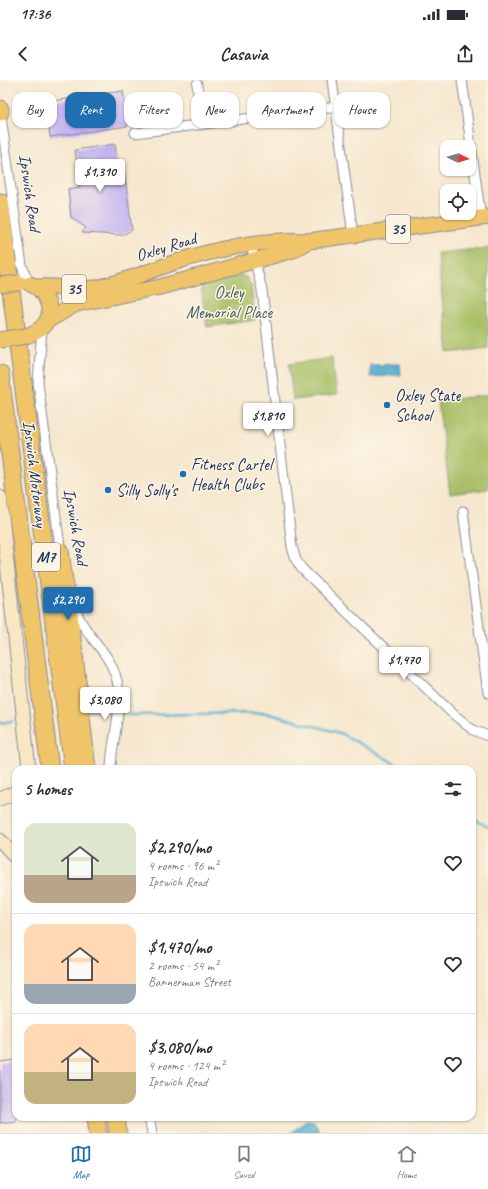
<!DOCTYPE html>
<meta charset="utf-8">
<style>
body{margin:0;font-family:Caveat,sans-serif;background:#f2f2f3;color:#2b2b33;height:100vh;display:flex;flex-direction:column;font-size:15px;white-space:nowrap}
*{box-sizing:border-box;margin:0}
p{font-size:13px;color:#7c7c81}
.icon{flex:none;width:22px;height:22px;fill:none;stroke:currentColor;stroke-width:2;stroke-linecap:round;stroke-linejoin:round}
.map{position:relative;flex:1;overflow:hidden}
.panel{position:absolute;left:12px;top:685px;width:464px;height:356px;display:flex;flex-direction:column;background:#fff;border-radius:12px;box-shadow:0 1px 3px #0004}
.panel>*{flex:none}
.banner{position:absolute;left:12px;top:12px;width:464px;height:36px;display:flex;gap:8px}
.needle{width:26px;rotate:95deg}
.fabs{position:absolute;left:440px;top:60px;display:grid;gap:8px}
.fabs a{display:grid;place-items:center;width:36px;height:36px;border-radius:8px;background:#fff;box-shadow:0 1px 3px #0004;font-size:20px}
.price{position:absolute;translate:-50% -34px;padding:0 9px;border-radius:4px;background:#fff;color:#222;font-size:13px;line-height:26px;filter:drop-shadow(0 1px 2px #0008)}
.price::after{content:'';position:absolute;left:50%;top:24px;width:12px;height:9px;margin-left:-6px;background:inherit;clip-path:polygon(0 0,100% 0,50% 100%)}
.price.selected{background:#1f6fb2;color:#fff}
ul{padding:0;list-style:none}
li{display:flex;align-items:center;gap:12px;height:100px;padding:0 12px}
li+li{border-top:1px solid #e1e1e2}
li span{display:grid;place-items:center;flex:none;width:112px;height:80px;border-radius:12px;color:#555}
li>.icon{margin-inline-start:auto}
span .icon{width:48px;height:48px;fill:#fffc;stroke-width:1}
li b{font-size:17px}
h2{display:flex;justify-content:space-between;align-items:center;height:48px;padding:0 12px;font-size:17px}
.pill{padding:0 14px;border-radius:12px;background:#fff;box-shadow:0 1px 3px #0004;font-size:14px;line-height:36px}
.pill.selected{background:#1f6fb2;color:#fff}
.status{display:flex;justify-content:space-between;align-items:center;height:28px;padding:0 20px;background:#fff;direction:ltr}
.status svg{height:11px;fill:currentColor}
header{display:flex;justify-content:space-between;align-items:center;height:52px;padding:0 12px;background:#fff;font-size:18px;font-weight:700}
.tabs{display:flex;justify-content:space-around;align-items:center;height:56px;border-top:1px solid #e1e1e2;background:#fff;font-size:11px;color:#7c7c81}
.tabs a{display:grid;justify-items:center;gap:2px}
.tabs .selected{color:#1f6fb2}
.map>svg:first-child{display:block}
.green{fill:#a7bf65;stroke:#617762}
.water{fill:#4facce;stroke:#356e96}
.lines{fill:none;stroke-linecap:round;stroke-linejoin:round}
.stream{stroke:#4facce;stroke-width:2.5}
.building{fill:#c1b1f2}
.minor-casing{stroke:#888b96;stroke-width:11}
.secondary-casing{stroke:#888b96;stroke-width:15}
.primary-casing{stroke:#888b96;stroke-width:17}
.motorway-casing{stroke:#888b96;stroke-width:19}
.minor{stroke:#fff;stroke-width:9}
.secondary{stroke:#f9e7c3;stroke-width:13}
.primary{stroke:#f0c469;stroke-width:15}
.motorway{stroke:#f0c469;stroke-width:17}
.primary-bridge-casing{stroke:#888b96;stroke-width:17;stroke-linecap:butt}
.primary-bridge{stroke:#f0c469;stroke-width:15}
.poi-dot{fill:#1f6fb2;stroke:#fcf5e5;stroke-width:1.5}
.labels{text-anchor:middle;dominant-baseline:central;stroke-width:3;stroke-linejoin:round;paint-order:stroke}
.shield{fill:#fcf5e5;stroke:#5e6a86;stroke-width:1}
.shield-label{font-size:16px;font-weight:bold;fill:#1b2f5e}
.street-label{font-size:17px;fill:#1b2f5e;stroke:#fcf5e5}
.park-label{font-size:17px;fill:#455a60;stroke:#fcf5e5}
.poi-label{font-size:17px;fill:#1b2f5e;stroke:#fcf5e5;text-anchor:start}
</style>
<div class="status"><b>17:36</b><svg viewBox="0 0 49 12"><path d="M0 12V9h3v3zM5 12V6h3v6zM10 12V3h3v9zM15 12V0h3v12zM26 1h20v11H26zM47 4h2v5h-2z"/></svg></div>
<header><svg class="icon" aria-label="back" viewBox="0 0 24 24"><path d="M15 5l-7 7 7 7"/></svg>Casavia<svg class="icon" aria-label="share" viewBox="0 0 24 24"><path d="M12 15V3M7 8l5-5 5 5M5 13v7h14v-7"/></svg></header>
<div class="map">
<svg width="488" height="1053" viewBox="0 0 488 1053">
<rect width="100%" height="100%" fill="#fcf5e5"/>
<filter id="ink" filterUnits="userSpaceOnUse"><feTurbulence type="fractalNoise" baseFrequency=".025" numOctaves="2"/><feDisplacementMap in="SourceGraphic" scale="8" xChannelSelector="R" yChannelSelector="G"/><feConvolveMatrix kernelMatrix="1 2 1 2 8 2 1 2 1" color-interpolation-filters="sRGB"/></filter>
<filter id="wash" filterUnits="userSpaceOnUse"><feTurbulence type="fractalNoise" baseFrequency=".012" numOctaves="4" result="noise"/><feDisplacementMap in="SourceGraphic" scale="16" xChannelSelector="R" yChannelSelector="G"/><feGaussianBlur stdDeviation="0.9" result="paint"/><feColorMatrix in="noise" values="0 0 0 0 0 0 0 0 0 0 0 0 0 0 0 0 0 1.4 0 .05"/><feComposite in="paint" operator="in"/></filter>
<g filter="url(#wash)">
<rect width="100%" height="100%" fill="#f6e7ce"/>
<g class="green">
<path d="M488 168V268L448 273 437 173Z"/>
<path d="M241 195 246 197 251 206 255 240 207 247 201 206Z"/>
<path d="M332 278 337 315 293 320 289 284Z"/>
<path d="M488 315V409L450 414 438 321Z"/>
</g>
<g class="water">
<path d="M400 284 401 295 370 297V285Z"/>
<path d="M306 1040 314 1041 320 1053H291Z"/>
</g>
<g class="lines">
<g class="stream">
<path d="M87 631 99 630"/>
<path d="M129 635 265 633 340 653 394 683 401 689"/>
<path d="M0 643 13 641"/>
<path d="M472 738 488 747"/>
</g>
</g>
<g id="blocks">
<g class="building">
<path d="M123 11 128 46 50 57 46 22Z"/>
<path d="M115 64 118 90H124L132 150 122 155 82 153 86 148 71 137 68 109 80 107 75 70Z"/>
<path d="M16 980V1041L0 1043V982Z"/>
</g>
</g>
</g>
<g filter="url(#ink)">
<use href="#blocks" fill-opacity="0" stroke="#888b96" stroke-width="1"/>
<g class="lines">
<g class="minor-casing">
<g id="minor">
<path d="M332 0 353 155"/>
<path d="M462 0 481 138"/>
<path d="M197 4 201 45"/>
<path d="M0 30 22 186 29 203"/>
<path d="M135 53 336 27"/>
<path d="M251 165 262 210 292 467 296 480 302 489 452 633 473 650 488 656"/>
<path d="M42 247 38 303 61 474"/>
<path d="M463 431 488 613"/>
<path d="M74 523C81 554 106 567 115 594 126 624 111 659 111 689"/>
<path d="M149 1037 152 1053"/>
</g>
</g>
<g class="secondary-casing">
<g id="secondary">
<path d="M0 417 29 689"/>
<path d="M0 719 16 712"/>
<path d="M0 760 16 778"/>
</g>
</g>
<g class="primary-casing">
<g id="primary">
<path d="M36 207C58 205 78 212 100 207 124 202 147 192 170 184 211 170 264 158 308 161L488 137"/>
<path d="M47 241 76 224 160 207 293 170 308 161"/>
<path d="M26 256C32 254 40 250 44 245 56 231 45 209 30 204"/>
</g>
</g>
<g class="motorway-casing">
<g id="motorway">
<path d="M0 29V32"/>
<path d="M0 122 9 197"/>
<path d="M11 210 16 248"/>
<path d="M18 265 73 689"/>
<path d="M0 294 50 689"/>
<path d="M60 471 73 566 87 689"/>
<path d="M96 1037 98 1053"/>
<path d="M116 1037 118 1053"/>
</g>
</g>
<use href="#minor" class="minor"/>
<use href="#secondary" class="secondary"/>
<use href="#primary" class="primary"/>
<use href="#motorway" class="motorway"/>
<g class="primary-bridge-casing">
<g id="primary-bridge">
<path d="M0 205 19 203"/>
<path d="M0 260 26 256"/>
</g>
</g>
<use href="#primary-bridge" class="primary-bridge"/>
</g>
</g>
<g class="poi-dot">
<circle cx="387" cy="325" r="4"/>
<circle cx="183" cy="394" r="4"/>
<circle cx="108" cy="410" r="4"/>
</g>
<g class="labels">
<g class="shield">
<rect x="386" y="135" width="24" height="28" rx="3"/>
<rect x="62" y="195" width="24" height="28" rx="3"/>
<rect x="32" y="463" width="28" height="28" rx="3"/>
</g>
<g class="shield-label">
<text x="398" y="149">35</text>
<text x="74" y="209">35</text>
<text x="46" y="477">M7</text>
</g>
<g class="street-label">
<text transform="translate(30 113) rotate(82)">Ipswich Road</text>
<text transform="translate(166 167) rotate(-17)">Oxley Road</text>
<text transform="translate(35 394) rotate(83)">Ipswich Motorway</text>
<text transform="translate(76 447) rotate(80)">Ipswich Road</text>
</g>
<g class="park-label">
<text x="229" y="212">Oxley<tspan x="229" dy="20">Memorial Place</tspan></text>
</g>
<g class="poi-label">
<text x="395" y="315">Oxley State<tspan x="395" dy="20">School</tspan></text>
<text x="191" y="384">Fitness Cartel<tspan x="191" dy="20">Health Clubs</tspan></text>
<text x="116" y="410">Silly Solly's</text>
</g>
</g>
</svg>
<div class="fabs">
<a><svg class="needle" viewBox="-14 -14 28 28"><path d="M0-13l5 13h-10z" fill="#e53935"/><path d="M0 13l5-13h-10z" fill="#7c7c81"/></svg></a>
<a><svg class="icon" aria-label="locate" viewBox="0 0 24 24"><circle cx="12" cy="12" r="6"/><path d="M12 2v4M12 18v4M2 12h4M18 12h4"/></svg></a>
</div>
<b class="price" style="left:100px;top:113px">$1,310</b>
<b class="price" style="left:268px;top:357px">$1,810</b>
<b class="price selected" style="left:68px;top:541px">$2,290</b>
<b class="price" style="left:404px;top:601px">$1,470</b>
<b class="price" style="left:105px;top:641px">$3,080</b>
<div class="banner">
<a class="pill">Buy</a>
<a class="pill selected">Rent</a>
<a class="pill">Filters</a>
<a class="pill">New</a>
<a class="pill">Apartment</a>
<a class="pill">House</a>
</div>
<section class="panel">
<h2>5 homes<svg class="icon" aria-label="filters" viewBox="0 0 24 24"><path d="M4 7h16M4 17h16"/><circle cx="9" cy="7" r="2"/><circle cx="15" cy="17" r="2"/></svg></h2>
<ul>
<li><span style="background:linear-gradient(#dfe7d0 65%,#b9a48a 0)"><svg class="icon" aria-label="home" viewBox="0 0 24 24"><path d="M3 11l9-7 9 7M6 9v11h12V9"/></svg></span><div><b>$2,290/mo</b><p>4 rooms · 96 m²</p><p>Ipswich Road</p></div><svg class="icon" aria-label="heart" viewBox="0 0 24 24"><path d="M12 20l-8-8c-3-5 5-10 8-4 3-6 11-1 8 4z"/></svg></li>
<li><span style="background:linear-gradient(#ffd9b3 75%,#9aa5b1 0)"><svg class="icon" aria-label="home" viewBox="0 0 24 24"><path d="M3 11l9-7 9 7M6 9v11h12V9"/></svg></span><div><b>$1,470/mo</b><p>2 rooms · 54 m²</p><p>Bannerman Street</p></div><svg class="icon" aria-label="heart" viewBox="0 0 24 24"><path d="M12 20l-8-8c-3-5 5-10 8-4 3-6 11-1 8 4z"/></svg></li>
<li><span style="background:linear-gradient(#ffd9b3 60%,#c2b280 0)"><svg class="icon" aria-label="home" viewBox="0 0 24 24"><path d="M3 11l9-7 9 7M6 9v11h12V9"/></svg></span><div><b>$3,080/mo</b><p>4 rooms · 124 m²</p><p>Ipswich Road</p></div><svg class="icon" aria-label="heart" viewBox="0 0 24 24"><path d="M12 20l-8-8c-3-5 5-10 8-4 3-6 11-1 8 4z"/></svg></li>
</ul>
</section>
</div>
<nav class="tabs">
<a class="selected"><svg class="icon" aria-label="map" viewBox="0 0 24 24"><path d="M3 6l6-2 6 2 6-2v14l-6 2-6-2-6 2zM9 4v14M15 6v14"/></svg>Map</a>
<a><svg class="icon" aria-label="saved" viewBox="0 0 24 24"><path d="M7 4h10v16l-5-4-5 4z"/></svg>Saved</a>
<a><svg class="icon" aria-label="home" viewBox="0 0 24 24"><path d="M3 11l9-7 9 7M6 9v11h12V9"/></svg>Home</a>
</nav>
